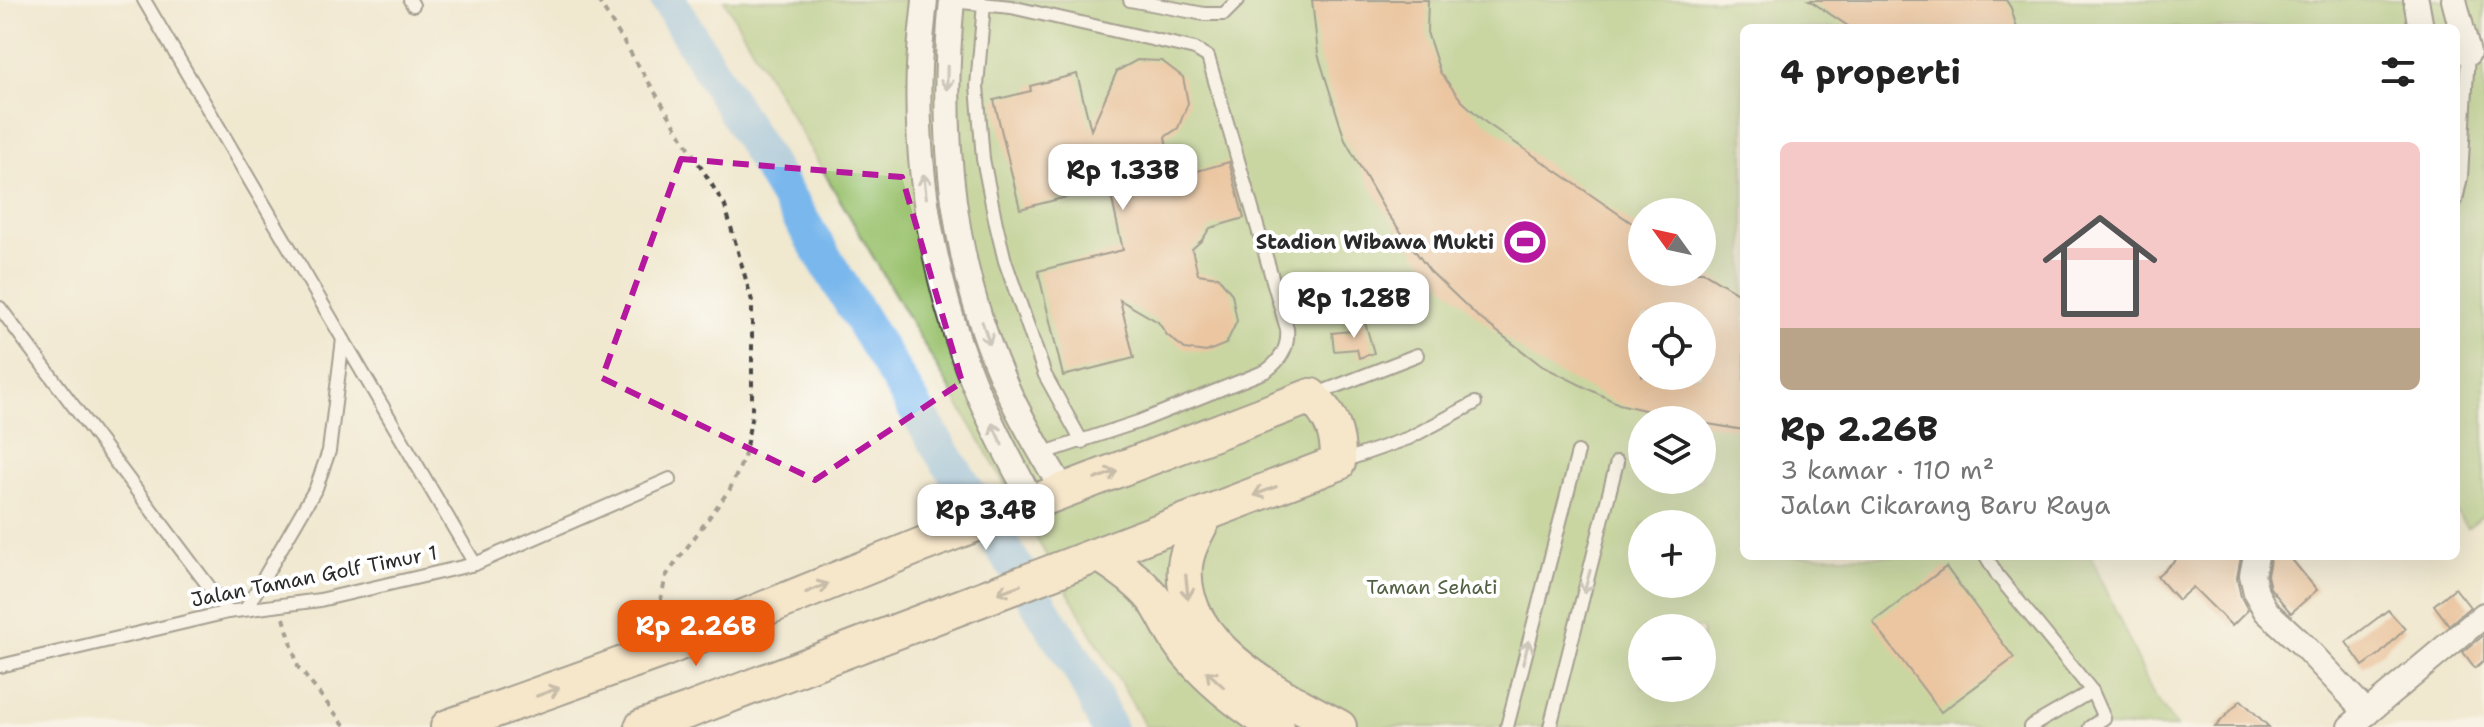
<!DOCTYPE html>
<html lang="id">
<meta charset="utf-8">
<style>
body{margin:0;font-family:"Shantell Sans",sans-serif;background:#f2f2f2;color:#222;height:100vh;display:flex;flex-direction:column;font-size:30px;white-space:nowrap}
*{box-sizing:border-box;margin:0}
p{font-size:26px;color:#767676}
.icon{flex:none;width:44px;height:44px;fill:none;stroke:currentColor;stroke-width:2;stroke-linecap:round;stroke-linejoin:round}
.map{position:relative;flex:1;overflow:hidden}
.panel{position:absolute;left:1740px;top:24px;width:720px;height:536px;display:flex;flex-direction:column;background:#fff;border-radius:12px;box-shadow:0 8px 32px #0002}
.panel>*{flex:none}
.needle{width:52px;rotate:303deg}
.buttons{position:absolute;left:1628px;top:198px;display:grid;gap:16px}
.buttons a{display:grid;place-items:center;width:88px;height:88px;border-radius:50%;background:#fff;box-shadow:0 8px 32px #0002;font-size:40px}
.price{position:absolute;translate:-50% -68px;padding:0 18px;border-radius:16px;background:#fff;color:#222;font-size:26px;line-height:52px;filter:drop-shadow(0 2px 4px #0008)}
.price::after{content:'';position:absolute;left:50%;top:48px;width:24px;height:18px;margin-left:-12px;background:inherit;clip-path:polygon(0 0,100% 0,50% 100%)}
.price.current{background:#ea580c;color:#fff}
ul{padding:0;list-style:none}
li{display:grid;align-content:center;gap:16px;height:424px;padding:0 40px}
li+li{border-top:2px solid #e0e0e0}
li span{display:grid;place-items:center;height:248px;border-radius:12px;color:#555}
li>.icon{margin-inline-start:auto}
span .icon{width:144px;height:144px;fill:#fffc;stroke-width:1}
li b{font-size:34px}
h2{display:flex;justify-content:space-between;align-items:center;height:96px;padding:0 40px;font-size:34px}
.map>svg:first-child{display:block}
.green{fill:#99c16c;stroke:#62764c;stroke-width:2;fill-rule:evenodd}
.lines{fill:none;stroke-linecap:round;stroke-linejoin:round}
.river{stroke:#79b7ec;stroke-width:36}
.building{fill:#e49d67;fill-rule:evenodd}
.service-casing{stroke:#494744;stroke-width:16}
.minor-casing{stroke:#494744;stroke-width:28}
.secondary-casing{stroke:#494744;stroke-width:38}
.path{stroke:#494744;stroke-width:4;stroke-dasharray:6 6;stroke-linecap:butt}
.service{stroke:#fff;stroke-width:12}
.minor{stroke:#fff;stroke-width:24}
.secondary{stroke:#fce5c4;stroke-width:34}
.oneway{stroke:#a0a0a0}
.oneway2{stroke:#948878}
.marked{fill:none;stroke:#b5179e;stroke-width:6;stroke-dasharray:16 10;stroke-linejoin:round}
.labels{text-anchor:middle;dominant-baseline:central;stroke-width:8;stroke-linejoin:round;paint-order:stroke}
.poi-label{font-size:20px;font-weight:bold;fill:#2b2b2b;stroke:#fff;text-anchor:end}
.street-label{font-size:20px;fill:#2b2b2b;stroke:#fff}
.park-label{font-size:20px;fill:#526042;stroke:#fff}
</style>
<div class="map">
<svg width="2484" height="727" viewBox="0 0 2484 727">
<rect width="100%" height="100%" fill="#fff"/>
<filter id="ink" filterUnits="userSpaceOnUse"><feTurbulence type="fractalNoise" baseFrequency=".0125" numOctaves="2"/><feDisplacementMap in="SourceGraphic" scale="16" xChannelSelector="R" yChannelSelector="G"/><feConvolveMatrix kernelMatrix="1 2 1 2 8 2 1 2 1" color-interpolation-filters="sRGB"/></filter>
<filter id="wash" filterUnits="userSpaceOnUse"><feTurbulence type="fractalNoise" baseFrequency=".006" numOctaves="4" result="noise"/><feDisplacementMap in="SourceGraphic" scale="32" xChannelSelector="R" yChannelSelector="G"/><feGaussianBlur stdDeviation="1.8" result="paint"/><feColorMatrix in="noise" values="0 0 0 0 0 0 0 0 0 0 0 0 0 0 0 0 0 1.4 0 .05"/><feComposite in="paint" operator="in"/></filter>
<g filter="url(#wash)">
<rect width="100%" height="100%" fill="#f0e8cf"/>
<path class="green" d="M724 0H2484V515L2467 528 2456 512V28H1744V556H2091L2153 694 2177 727H1146ZM1642 212H1702V272H1642ZM1642 316H1702V376H1642ZM1642 420H1702V480H1642ZM1642 524H1702V584H1642ZM1642 628H1702V688H1642Z"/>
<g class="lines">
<path class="river" d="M668 0 940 449 1082 672 1108 727"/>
</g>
<g id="blocks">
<g class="building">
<path d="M1312 0H1428L1427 32 1440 72 1462 101 1485 122 1642 230V272H1703L1744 297V430L1702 423V420H1687L1619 404 1542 366 1477 316 1430 271 1384 209 1345 140 1318 54ZM1642 316H1702V376H1642Z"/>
<path d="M1809 0H2006L2011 8 2017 28H1851Z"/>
<path d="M1137 60 1162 61 1183 77 1188 103 1178 128 1165 137 1169 159 1182 163 1194 172 1229 162 1244 218 1210 228 1202 240 1192 249 1198 274 1218 277 1232 294 1237 321 1226 344 1206 352 1185 349 1167 335 1158 322 1120 300 1134 358 1063 376 1038 271 1123 250 1109 186 1020 209 994 100 1031 91 1030 86 1077 74 1091 130 1117 71Z"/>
<path d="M1364 319 1374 353 1359 358 1357 349 1334 351 1332 333 1351 331 1349 324Z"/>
<path d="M2180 556H2241L2237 578 2241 597 2248 610 2232 626 2193 587 2178 600 2157 576Z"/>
<path d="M2271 556H2289L2317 590 2291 613 2270 588 2267 575Z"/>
<path d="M1946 567 2014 658 1941 712 1873 622Z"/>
<path d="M2455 588 2470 607 2449 625 2434 605Z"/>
<path d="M2388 610 2405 629 2380 654 2363 666 2346 642Z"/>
<path d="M2484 635V660L2475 668 2463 652Z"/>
<path d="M2241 700 2269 727H2215Z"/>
</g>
</g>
</g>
<g filter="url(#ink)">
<use href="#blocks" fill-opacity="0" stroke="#494744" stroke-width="2"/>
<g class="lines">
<g class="service-casing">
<g id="service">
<path d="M144 0 475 564"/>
<path d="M410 0 413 5"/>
<path d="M1130 0 1204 14H1224L1238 0"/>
<path d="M952 1 1011 7 1195 49 1208 57 1287 329C1289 347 1280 361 1266 371L1138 422 1041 454"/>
<path d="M984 4 977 86 983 159 996 224 1005 261 1045 375 1082 442"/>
<path d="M2456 200 2461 177 2468 53H2463"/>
<path d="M0 308 228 612"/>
<path d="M1314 395 1417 355"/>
<path d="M1343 461 1409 438 1475 403"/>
<path d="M1986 556 1998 576 2092 691 2104 718 2090 727"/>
<path d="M247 607 316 488 329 451 343 339"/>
<path d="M0 666 228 612 320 600 475 564 670 479"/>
<path d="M1507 727 1578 452"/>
<path d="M1550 727 1617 462"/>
<path d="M2030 727 2092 691"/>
</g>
</g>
<g class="minor-casing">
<g id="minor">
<path d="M925 0C923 22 920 45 919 67 915 168 933 271 967 366 985 414 1009 458 1033 503"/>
<path d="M952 0C939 136 951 269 1010 395 1026 428 1045 460 1064 491"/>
<path d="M2416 0 2421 28"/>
<path d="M2454 0 2468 53"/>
<path d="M2256 556 2252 575 2256 593 2266 611 2303 645 2367 713"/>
<path d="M2350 727 2484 615"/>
</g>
</g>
<g class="secondary-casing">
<g id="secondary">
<path d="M1206 514C1198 530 1187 547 1185 566 1178 646 1280 696 1339 727"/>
<path d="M1100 555C1119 567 1138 580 1153 598 1166 614 1172 636 1186 651 1210 680 1244 707 1277 727"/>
<path d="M448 727 665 649 919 546 1311 396C1332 416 1339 434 1338 463L688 711 642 727"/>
</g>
</g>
<g class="path">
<path d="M598 0 725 206 752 301V414L744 458 730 489 666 576 661 599V625"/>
<path d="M284 618 298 667 346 727"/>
</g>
<use href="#service" class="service"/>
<use href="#minor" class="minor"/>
<use href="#secondary" class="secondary"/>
</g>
<defs><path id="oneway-shaft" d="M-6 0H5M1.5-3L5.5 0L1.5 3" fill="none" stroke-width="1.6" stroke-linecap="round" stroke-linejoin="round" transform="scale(2)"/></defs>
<g class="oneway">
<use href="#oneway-shaft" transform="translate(947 78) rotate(91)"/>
<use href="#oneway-shaft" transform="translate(925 186) rotate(-96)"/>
<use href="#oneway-shaft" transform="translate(986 333) rotate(71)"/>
<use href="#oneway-shaft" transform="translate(997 434) rotate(-115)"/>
<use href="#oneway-shaft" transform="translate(1587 582) rotate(105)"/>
<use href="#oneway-shaft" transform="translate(1526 652) rotate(-75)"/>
</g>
<g class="oneway2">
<use href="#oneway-shaft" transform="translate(1106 475) rotate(-21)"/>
<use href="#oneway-shaft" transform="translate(1265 491) rotate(159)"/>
<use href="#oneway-shaft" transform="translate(1187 587) rotate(84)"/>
<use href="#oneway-shaft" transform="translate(817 588) rotate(-22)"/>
<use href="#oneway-shaft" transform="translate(1009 589) rotate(160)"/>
<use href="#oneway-shaft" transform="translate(1215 679) rotate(-137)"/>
<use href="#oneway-shaft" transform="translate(548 692) rotate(-20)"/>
</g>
</g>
<path d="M0 0H2484V727H0ZM681 159 902 177 962 382 815 480 602 378Z" fill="#f0e8cf" fill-opacity=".55" fill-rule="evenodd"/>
<path class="marked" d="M681 159 902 177 962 382 815 480 602 378Z"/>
<defs>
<g id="stadium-disc" transform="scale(2.3)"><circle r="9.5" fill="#b5179e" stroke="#fff"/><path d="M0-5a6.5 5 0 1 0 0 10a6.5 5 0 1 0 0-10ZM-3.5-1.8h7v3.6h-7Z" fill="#fff"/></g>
</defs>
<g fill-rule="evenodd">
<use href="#stadium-disc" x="1525" y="242"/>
</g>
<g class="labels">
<g class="poi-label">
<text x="1494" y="242">Stadion Wibawa Mukti</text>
</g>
<g class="street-label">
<text transform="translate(314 576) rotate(-11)">Jalan Taman Golf Timur 1</text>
</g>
<g class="park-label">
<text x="1432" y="587">Taman Sehati</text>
</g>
</g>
</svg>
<div class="buttons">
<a><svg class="needle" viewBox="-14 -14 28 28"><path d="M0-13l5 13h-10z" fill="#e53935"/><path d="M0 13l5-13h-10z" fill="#767676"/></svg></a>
<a><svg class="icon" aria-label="locate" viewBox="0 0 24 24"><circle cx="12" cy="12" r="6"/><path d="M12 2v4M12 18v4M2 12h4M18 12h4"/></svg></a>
<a><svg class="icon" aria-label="layers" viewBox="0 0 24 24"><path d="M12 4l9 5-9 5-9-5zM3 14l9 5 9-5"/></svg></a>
<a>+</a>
<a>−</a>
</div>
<b class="price" style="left:1123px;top:212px">Rp 1.33B</b>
<b class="price" style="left:1354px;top:340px">Rp 1.28B</b>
<b class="price" style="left:986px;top:552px">Rp 3.4B</b>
<b class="price current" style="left:696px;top:668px">Rp 2.26B</b>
<section class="panel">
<h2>4 properti<svg class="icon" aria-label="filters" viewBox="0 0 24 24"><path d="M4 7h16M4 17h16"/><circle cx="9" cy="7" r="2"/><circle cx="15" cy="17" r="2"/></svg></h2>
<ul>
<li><span style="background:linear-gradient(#f6c9c9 75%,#b9a48a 0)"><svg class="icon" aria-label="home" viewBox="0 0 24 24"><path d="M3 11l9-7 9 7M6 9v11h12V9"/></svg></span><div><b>Rp 2.26B</b><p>3 kamar · 110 m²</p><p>Jalan Cikarang Baru Raya</p></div></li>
</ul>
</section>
</div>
